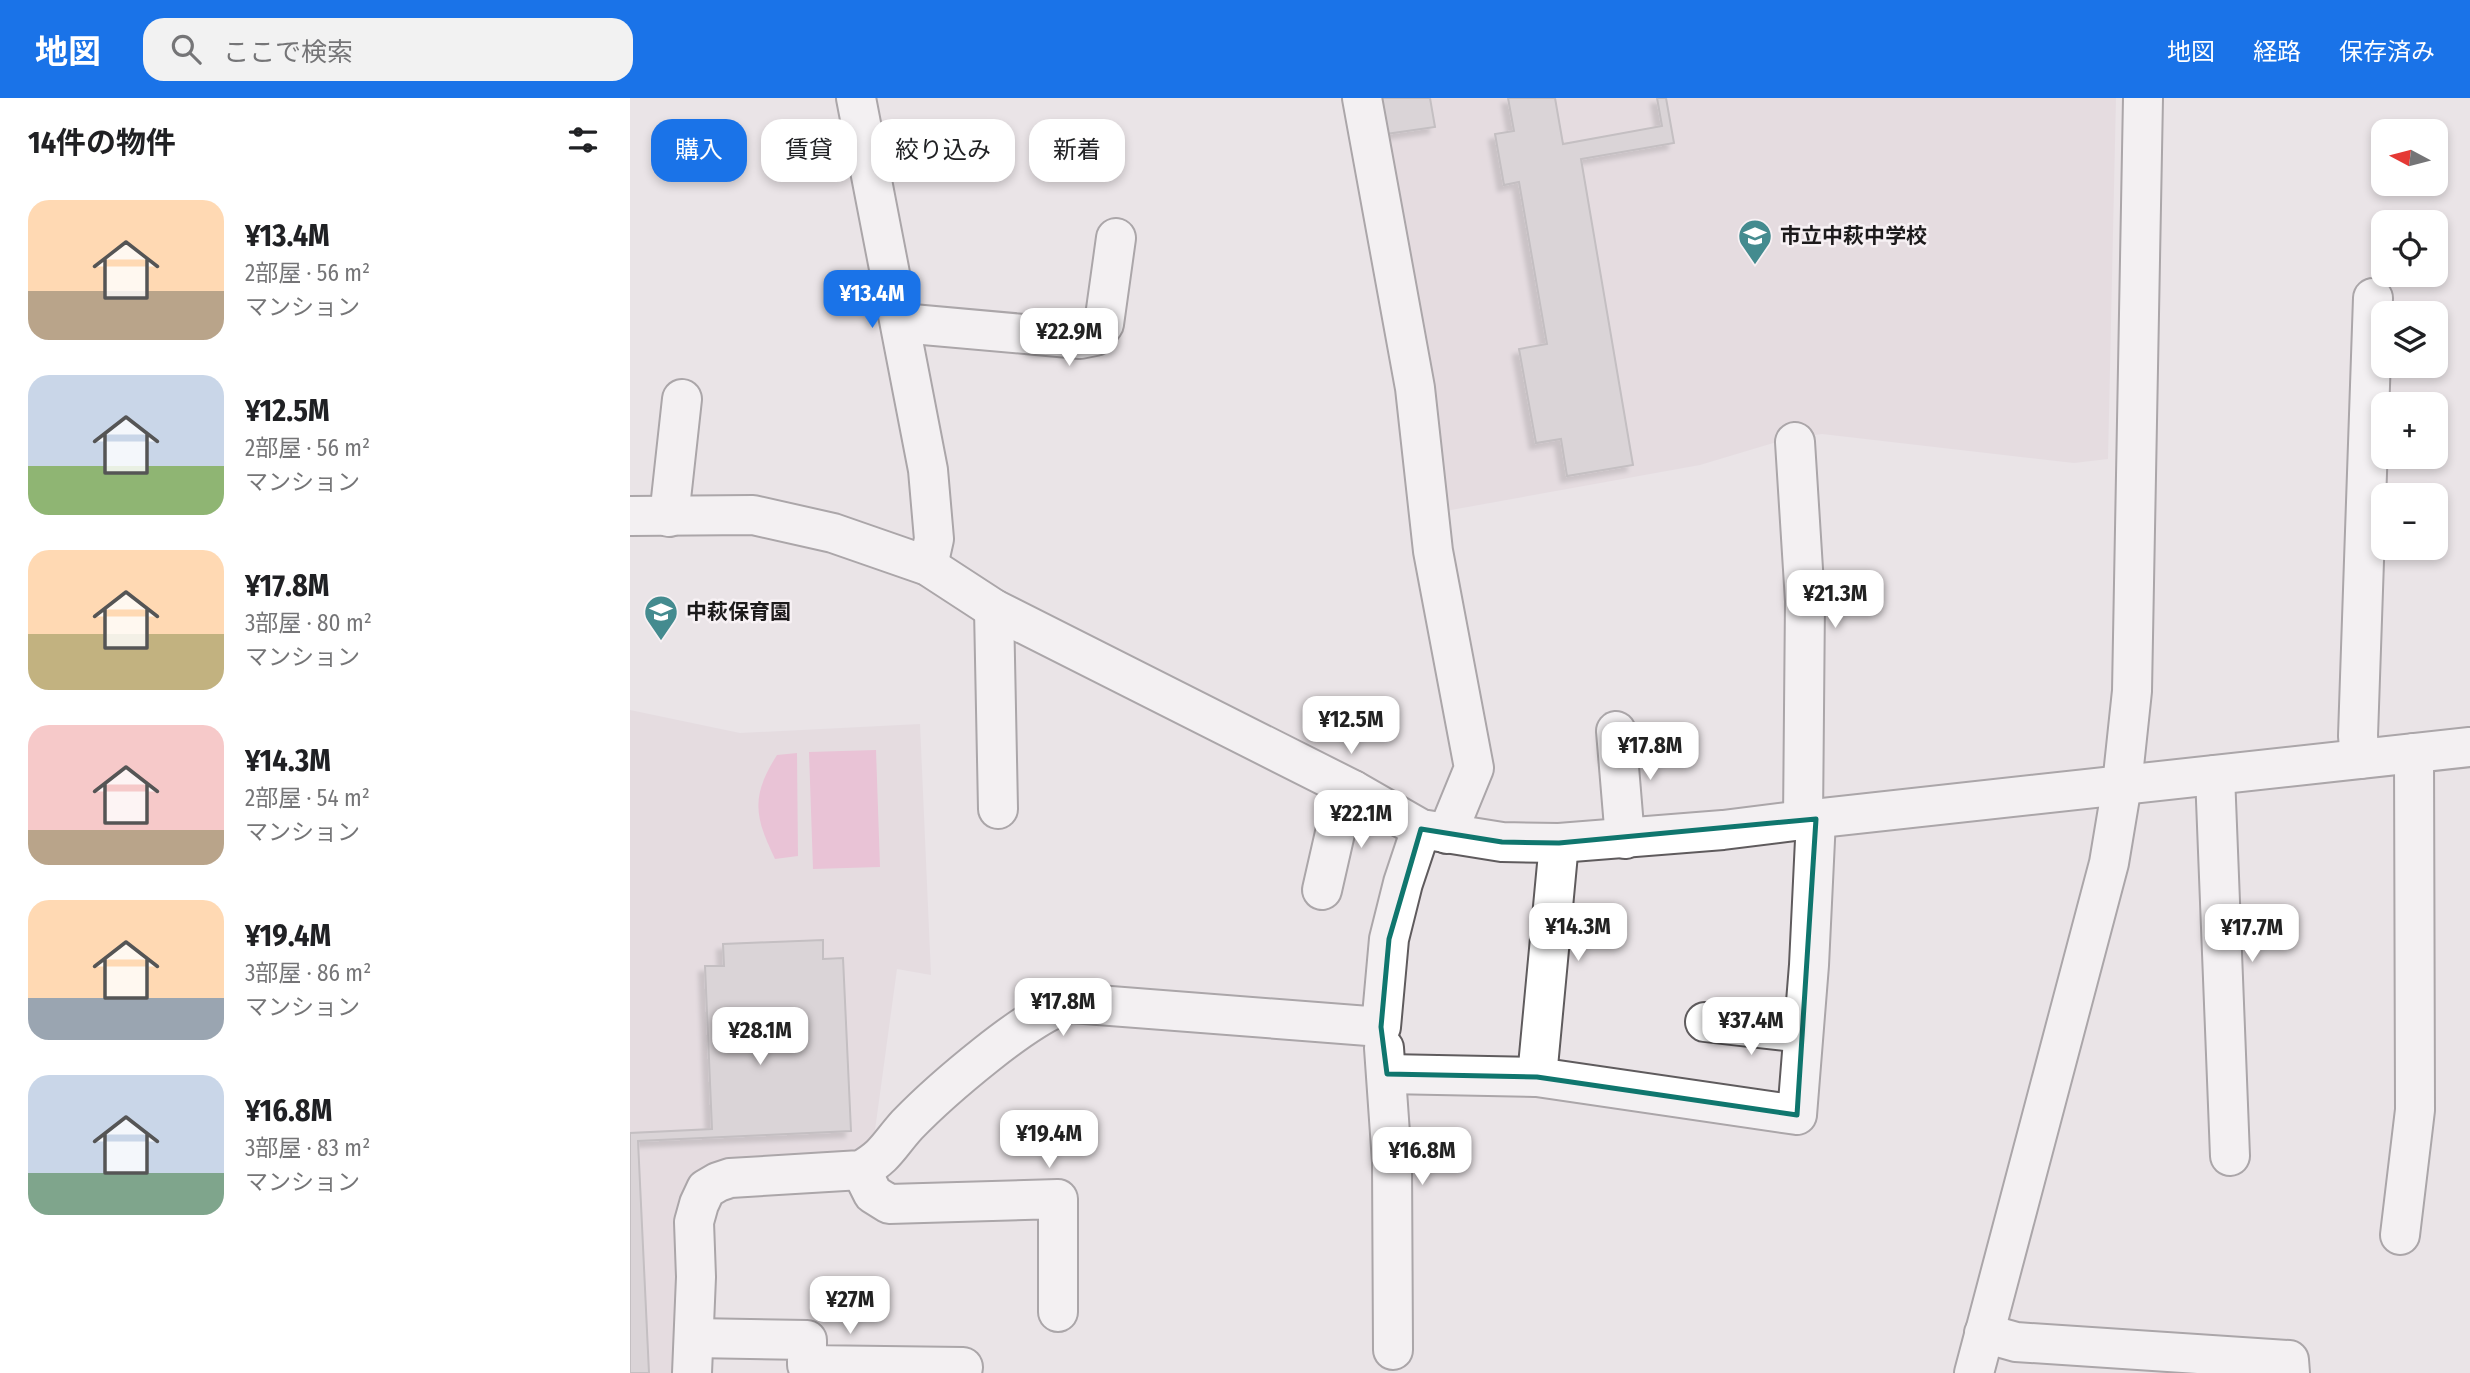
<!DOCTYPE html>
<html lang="ja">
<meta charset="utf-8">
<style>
body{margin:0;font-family:"Fira Sans Condensed","Noto Sans JP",sans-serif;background:#f2f2f2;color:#202124;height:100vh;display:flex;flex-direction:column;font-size:26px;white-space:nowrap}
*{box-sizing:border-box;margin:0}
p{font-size:23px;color:#757577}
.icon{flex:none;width:38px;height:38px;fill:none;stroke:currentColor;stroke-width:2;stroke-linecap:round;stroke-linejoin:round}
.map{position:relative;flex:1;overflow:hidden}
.details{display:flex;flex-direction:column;background:#fff;width:630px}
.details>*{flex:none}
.hud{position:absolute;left:21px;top:21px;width:665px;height:63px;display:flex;gap:14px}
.needle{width:46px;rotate:277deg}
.buttons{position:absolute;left:1741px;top:21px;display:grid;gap:14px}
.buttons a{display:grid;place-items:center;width:77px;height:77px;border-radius:14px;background:#fff;box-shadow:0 4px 10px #0003;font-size:35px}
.price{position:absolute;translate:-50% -60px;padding:0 16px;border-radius:14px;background:#fff;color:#222;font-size:23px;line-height:46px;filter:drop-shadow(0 2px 4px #0008)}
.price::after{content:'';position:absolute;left:50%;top:42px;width:21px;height:16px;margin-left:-10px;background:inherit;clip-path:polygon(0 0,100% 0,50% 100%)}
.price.current{background:#1a73e8;color:#fff}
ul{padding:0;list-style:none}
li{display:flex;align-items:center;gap:21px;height:175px;padding:0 28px}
li span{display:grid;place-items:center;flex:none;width:196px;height:140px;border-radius:21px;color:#555}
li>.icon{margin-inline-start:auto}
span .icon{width:84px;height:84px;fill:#fffc;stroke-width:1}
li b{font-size:30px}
h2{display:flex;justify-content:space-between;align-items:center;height:84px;padding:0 28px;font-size:30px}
.pill{padding:0 24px;border-radius:21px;background:#fff;box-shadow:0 4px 10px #0003;font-size:24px;line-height:63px}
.pill.current{background:#1a73e8;color:#fff}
header{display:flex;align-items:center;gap:42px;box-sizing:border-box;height:98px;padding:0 35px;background:#1a73e8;color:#fff}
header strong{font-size:33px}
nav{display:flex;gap:38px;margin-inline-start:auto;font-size:24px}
.search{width:490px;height:63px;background:#f2f2f2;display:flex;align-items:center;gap:18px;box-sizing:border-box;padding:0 24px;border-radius:21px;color:#757577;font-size:26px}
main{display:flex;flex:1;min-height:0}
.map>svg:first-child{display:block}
.built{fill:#e0d3d8}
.water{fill:#e99bc1}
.building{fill:#c7c2c4;stroke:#979294;stroke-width:2;filter:url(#shadow)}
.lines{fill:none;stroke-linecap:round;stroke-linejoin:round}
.minor-casing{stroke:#5f5b5d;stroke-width:42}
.minor{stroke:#fff;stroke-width:38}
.marked{fill:none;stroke:#0f766e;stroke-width:5;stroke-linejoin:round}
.labels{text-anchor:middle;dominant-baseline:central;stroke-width:5;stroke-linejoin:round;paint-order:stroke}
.poi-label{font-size:21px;font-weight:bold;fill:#1c1a1b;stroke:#f7f1f4;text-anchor:start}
</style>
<header>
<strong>地図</strong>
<div class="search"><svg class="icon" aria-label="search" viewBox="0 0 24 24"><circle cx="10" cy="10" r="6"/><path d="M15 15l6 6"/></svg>ここで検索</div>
<nav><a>地図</a><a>経路</a><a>保存済み</a></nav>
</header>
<main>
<section class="details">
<h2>14件の物件<svg class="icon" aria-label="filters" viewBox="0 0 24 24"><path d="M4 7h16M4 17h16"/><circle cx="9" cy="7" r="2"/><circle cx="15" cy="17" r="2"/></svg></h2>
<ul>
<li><span style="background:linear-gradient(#ffd9b3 65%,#b9a48a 0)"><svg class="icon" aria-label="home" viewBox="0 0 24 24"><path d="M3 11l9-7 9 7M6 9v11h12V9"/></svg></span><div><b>¥13.4M</b><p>2部屋 · 56 m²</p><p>マンション</p></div></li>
<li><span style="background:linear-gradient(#c9d6e8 65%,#8fb573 0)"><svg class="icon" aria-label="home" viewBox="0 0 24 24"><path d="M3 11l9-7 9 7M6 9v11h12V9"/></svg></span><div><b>¥12.5M</b><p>2部屋 · 56 m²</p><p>マンション</p></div></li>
<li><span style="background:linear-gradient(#ffd9b3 60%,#c2b280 0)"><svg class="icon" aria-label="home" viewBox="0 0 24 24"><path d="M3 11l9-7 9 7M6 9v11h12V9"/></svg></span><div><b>¥17.8M</b><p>3部屋 · 80 m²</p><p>マンション</p></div></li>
<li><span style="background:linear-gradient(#f6c9c9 75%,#b9a48a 0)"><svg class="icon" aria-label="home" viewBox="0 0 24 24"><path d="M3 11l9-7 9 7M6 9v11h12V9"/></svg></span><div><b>¥14.3M</b><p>2部屋 · 54 m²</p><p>マンション</p></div></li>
<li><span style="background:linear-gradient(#ffd9b3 70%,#9aa5b1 0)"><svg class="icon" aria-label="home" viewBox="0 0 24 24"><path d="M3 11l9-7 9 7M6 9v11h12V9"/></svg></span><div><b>¥19.4M</b><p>3部屋 · 86 m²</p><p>マンション</p></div></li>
<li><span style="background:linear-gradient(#c9d6e8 70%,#7fa58c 0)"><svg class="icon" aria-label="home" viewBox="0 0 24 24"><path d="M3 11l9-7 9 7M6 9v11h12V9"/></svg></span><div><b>¥16.8M</b><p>3部屋 · 83 m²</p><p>マンション</p></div></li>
</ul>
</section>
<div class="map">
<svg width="1840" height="1275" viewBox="0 0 1840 1275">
<defs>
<filter id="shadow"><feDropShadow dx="-6" dy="6" stdDeviation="2" flood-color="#0004"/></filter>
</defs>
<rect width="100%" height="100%" fill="#eae4e7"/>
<g class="built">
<path d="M738 0H1486L1478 361 1444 365 1192 336 1157 341 1070 367 810 414Z"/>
<path d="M0 612 110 635 290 626 301 877 267 871 242 1054 81 1073 50 1275H0Z"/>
</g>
<g class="water">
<path d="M246 652 250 769 183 771 179 654Z"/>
<path d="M167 655 168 758 145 761C124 718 121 698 147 657Z"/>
</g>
<g class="building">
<path d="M744 0H800L805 29 749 37Z"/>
<path d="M878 0H925L933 46 1032 28 1027 0H1036L1044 45 951 61 1003 367 937 378 931 341 906 345 889 251 917 246 889 84 874 87 865 36 884 33Z"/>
<path d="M193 842V861L213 860 221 1033 8 1043 19 1275H0V1035L82 1031 75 868H94L93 846Z"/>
</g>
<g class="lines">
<g class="minor-casing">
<g id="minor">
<path d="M226 0 298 372 304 441 298 468"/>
<path d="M732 0 785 290 803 453 844 670 817 736"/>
<path d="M271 225 450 241 465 238 474 226 486 140"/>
<path d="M1165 344 1175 503 1173 722"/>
<path d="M0 418 123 417 203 435 298 468 364 511 723 692 791 731 872 744 929 745 1093 732 1173 722 1840 649"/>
<path d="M39 419 52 301"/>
<path d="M364 511 368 711"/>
<path d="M986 633 995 741"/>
<path d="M1730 661 1728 638 1743 200"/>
<path d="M1585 677 1600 1058"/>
<path d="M692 792 710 713 723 692"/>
<path d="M1075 924 1173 935"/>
<path d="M754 950 762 1064 763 1252"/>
<path d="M757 976 907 979 1167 1017 1179 867 1186 721"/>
<path d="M907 979 929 745"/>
<path d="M231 1072 243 1096 259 1106 428 1101V1214"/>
<path d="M1770 1137 1785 1012 1784 655"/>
<path d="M1354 1235 1386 1244 1659 1262 1660 1275"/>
<path d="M64 1240 177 1242V1267L333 1269 332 1275"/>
<path d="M62 1275 66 1179 64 1124 69 1106 76 1091 88 1084 100 1080 231 1072C256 1058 259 1047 277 1027 306 997 404 910 442 905L751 929 759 841 773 785 791 731"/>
<path d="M1344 1275 1479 765 1492 687 1502 593 1513 0"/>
</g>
</g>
<use href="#minor" class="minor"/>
</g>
<path d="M0 0H1840V1275H0ZM1186 721 1167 1017 907 979 757 976 751 929 759 841 791 731 872 744 929 745Z" fill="#eae4e7" fill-opacity=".55" fill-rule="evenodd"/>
<path class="marked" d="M1186 721 1167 1017 907 979 757 976 751 929 759 841 791 731 872 744 929 745Z"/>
<defs>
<g id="school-pin" transform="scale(1.75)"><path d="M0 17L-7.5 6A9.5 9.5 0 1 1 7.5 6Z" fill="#448b8f" stroke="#f7f1f4"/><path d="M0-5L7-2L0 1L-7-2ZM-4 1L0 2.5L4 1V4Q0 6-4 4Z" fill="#fff"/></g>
</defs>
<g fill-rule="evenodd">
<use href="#school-pin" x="1125" y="138"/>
<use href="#school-pin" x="31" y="514"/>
</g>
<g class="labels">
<g class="poi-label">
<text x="1150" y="138">市立中萩中学校</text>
<text x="56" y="514">中萩保育園</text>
</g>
</g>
</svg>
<div class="buttons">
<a><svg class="needle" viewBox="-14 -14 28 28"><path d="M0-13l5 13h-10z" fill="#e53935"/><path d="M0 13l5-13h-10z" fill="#757577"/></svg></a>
<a><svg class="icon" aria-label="locate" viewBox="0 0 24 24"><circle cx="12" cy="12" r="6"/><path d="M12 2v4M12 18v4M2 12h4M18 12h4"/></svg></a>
<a><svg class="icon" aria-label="layers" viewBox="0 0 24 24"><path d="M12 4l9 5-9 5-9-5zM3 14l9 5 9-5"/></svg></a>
<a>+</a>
<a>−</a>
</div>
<b class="price current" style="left:242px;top:232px">¥13.4M</b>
<b class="price" style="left:439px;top:270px">¥22.9M</b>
<b class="price" style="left:1205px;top:532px">¥21.3M</b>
<b class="price" style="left:721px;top:658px">¥12.5M</b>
<b class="price" style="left:1020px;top:684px">¥17.8M</b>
<b class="price" style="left:731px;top:752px">¥22.1M</b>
<b class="price" style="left:948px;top:865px">¥14.3M</b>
<b class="price" style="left:1622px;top:866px">¥17.7M</b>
<b class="price" style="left:433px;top:940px">¥17.8M</b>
<b class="price" style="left:1121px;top:959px">¥37.4M</b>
<b class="price" style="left:130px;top:969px">¥28.1M</b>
<b class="price" style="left:419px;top:1072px">¥19.4M</b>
<b class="price" style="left:792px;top:1089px">¥16.8M</b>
<b class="price" style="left:220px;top:1238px">¥27M</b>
<div class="hud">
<a class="pill current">購入</a>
<a class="pill">賃貸</a>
<a class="pill">絞り込み</a>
<a class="pill">新着</a>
</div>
</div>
</main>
